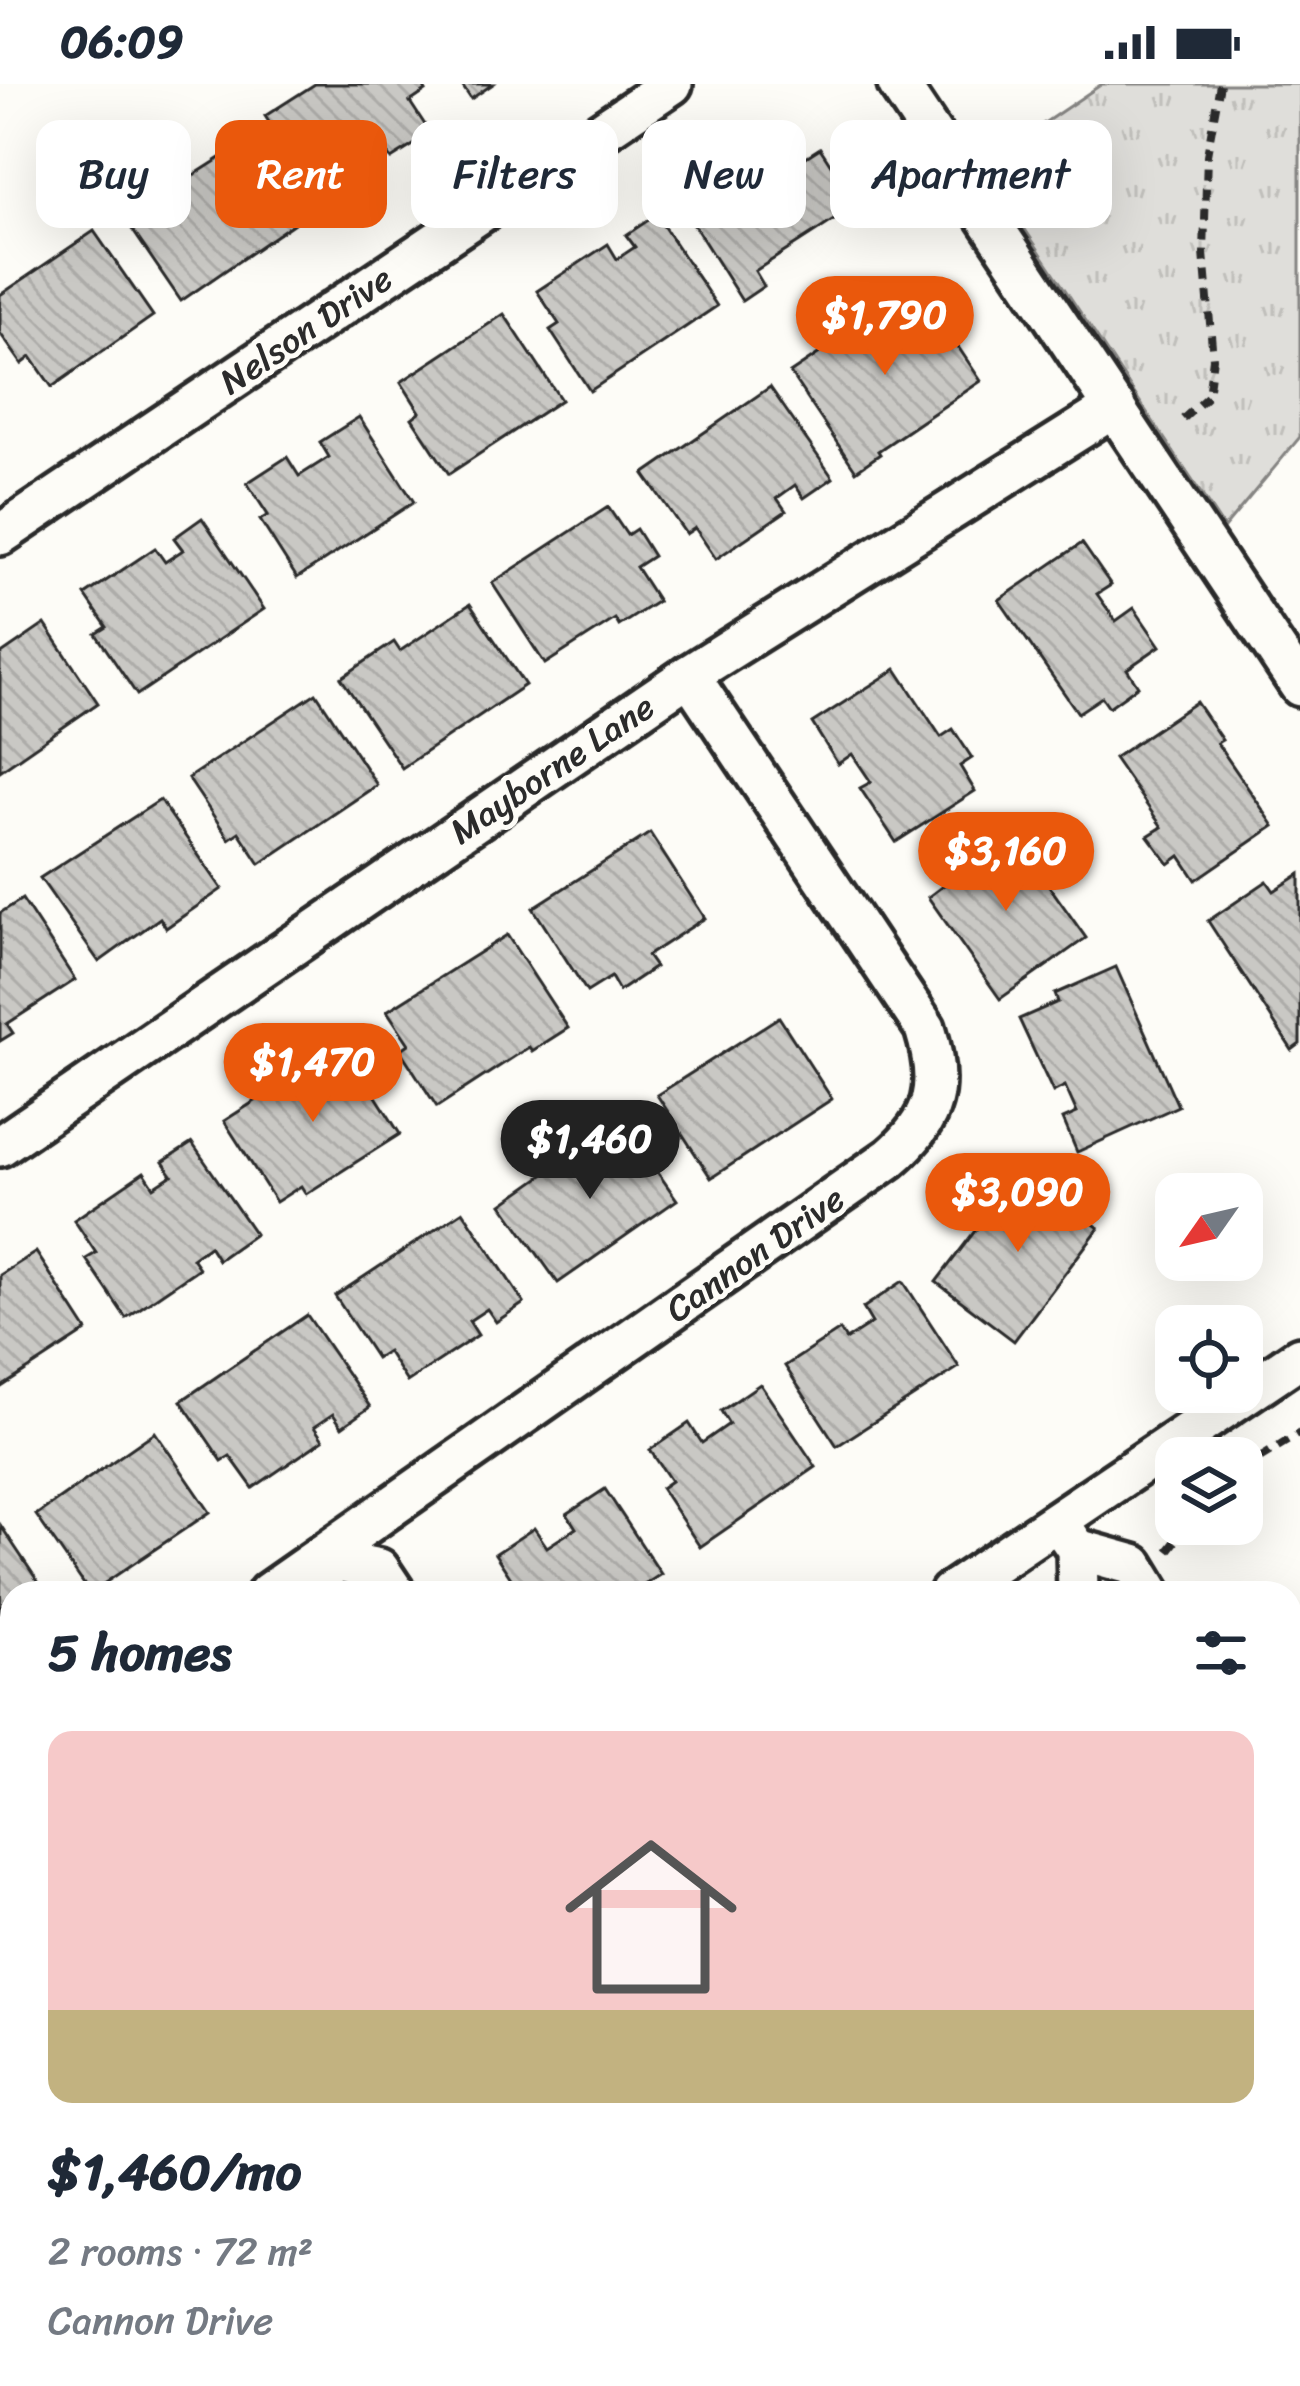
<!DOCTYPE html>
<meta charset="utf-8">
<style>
body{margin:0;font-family:Sriracha,sans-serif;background:#f2f2f3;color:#1f2937;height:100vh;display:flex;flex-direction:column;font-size:45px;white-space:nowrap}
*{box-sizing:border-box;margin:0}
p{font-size:39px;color:#747a83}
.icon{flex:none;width:66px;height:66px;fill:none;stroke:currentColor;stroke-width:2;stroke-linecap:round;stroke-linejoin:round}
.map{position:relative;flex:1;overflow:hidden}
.panel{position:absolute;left:0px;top:1497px;width:1302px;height:807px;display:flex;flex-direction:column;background:#fff;border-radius:36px 36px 0 0;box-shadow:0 12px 48px #0002}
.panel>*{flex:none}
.hud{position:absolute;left:36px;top:36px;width:1230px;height:108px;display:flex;gap:24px}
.needle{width:78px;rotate:236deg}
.tools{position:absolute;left:1155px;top:1089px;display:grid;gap:24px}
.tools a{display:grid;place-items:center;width:108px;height:108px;border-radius:24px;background:#fff;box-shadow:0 12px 48px #0002;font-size:60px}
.price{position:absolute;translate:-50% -102px;padding:0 27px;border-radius:42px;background:#ea580c;color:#fff;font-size:39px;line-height:78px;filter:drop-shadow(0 3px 6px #0008)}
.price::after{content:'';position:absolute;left:50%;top:72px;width:36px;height:27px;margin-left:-18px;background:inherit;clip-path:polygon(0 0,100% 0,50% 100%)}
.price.on{background:#222;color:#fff}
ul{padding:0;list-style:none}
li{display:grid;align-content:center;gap:24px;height:636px;padding:0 48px}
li+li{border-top:3px solid #e0e1e3}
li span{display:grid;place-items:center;height:372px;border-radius:24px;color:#555}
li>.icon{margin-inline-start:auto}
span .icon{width:216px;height:216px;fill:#fffc;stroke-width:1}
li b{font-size:51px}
h2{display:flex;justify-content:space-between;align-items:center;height:144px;padding:0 48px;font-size:51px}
.chip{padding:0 42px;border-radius:24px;background:#fff;box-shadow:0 12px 48px #0002;font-size:42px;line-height:108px}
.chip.on{background:#ea580c;color:#fff}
.status{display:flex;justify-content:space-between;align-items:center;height:84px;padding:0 60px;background:#fff;direction:ltr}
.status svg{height:33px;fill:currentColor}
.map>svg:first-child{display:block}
.park{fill:url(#park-tufts);stroke:#858482;stroke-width:3}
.building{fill:url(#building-back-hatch);stroke:#2b2b2b;stroke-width:3}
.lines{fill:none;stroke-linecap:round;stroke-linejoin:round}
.minor-casing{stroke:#2b2b2b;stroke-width:48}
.path{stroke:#2b2b2b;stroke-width:8;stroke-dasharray:12 9;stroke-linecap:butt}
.minor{stroke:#fdfcf7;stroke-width:39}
.labels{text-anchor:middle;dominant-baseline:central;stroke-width:10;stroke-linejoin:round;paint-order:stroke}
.street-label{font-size:36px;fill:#2b2b2b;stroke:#fdfcf7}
</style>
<div class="status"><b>06:09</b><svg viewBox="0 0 49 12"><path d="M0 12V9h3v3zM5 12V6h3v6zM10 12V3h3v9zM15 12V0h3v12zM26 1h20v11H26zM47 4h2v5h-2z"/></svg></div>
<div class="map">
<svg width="1300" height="2302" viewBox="0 0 1300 2302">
<defs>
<pattern id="park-tufts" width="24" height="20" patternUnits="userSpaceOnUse" patternTransform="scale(3)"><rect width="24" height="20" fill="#dfdeda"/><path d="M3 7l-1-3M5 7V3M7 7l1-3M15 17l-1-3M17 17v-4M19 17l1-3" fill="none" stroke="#c0bfbb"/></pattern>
<pattern id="building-back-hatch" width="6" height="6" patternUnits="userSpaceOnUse" patternTransform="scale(3)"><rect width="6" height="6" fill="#c9c8c4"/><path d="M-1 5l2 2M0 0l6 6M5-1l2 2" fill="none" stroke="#adaca9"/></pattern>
</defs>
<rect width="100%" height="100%" fill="#fdfcf7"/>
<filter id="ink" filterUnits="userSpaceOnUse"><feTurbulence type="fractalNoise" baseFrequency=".00833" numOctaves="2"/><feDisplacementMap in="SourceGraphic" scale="24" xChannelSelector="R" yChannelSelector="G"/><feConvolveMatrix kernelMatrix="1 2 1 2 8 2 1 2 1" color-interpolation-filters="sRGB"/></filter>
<g filter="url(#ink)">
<path class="park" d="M1102 0H1300V353L1224 444 982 81Z"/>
<g class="building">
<path d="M315 0H422L426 7 410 18 431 50 391 75 378 56 348 75 358 92 320 117 265 32Z"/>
<path d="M461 0H493L471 15Z"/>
<path d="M785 41 806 73 820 64 857 121 755 187 764 202 742 217 678 116 719 89 729 104 759 86 746 65Z"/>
<path d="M244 59 297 137 181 217 125 135Z"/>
<path d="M656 131 717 222 590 307 550 246 559 240 537 207 608 160 617 175 635 163 626 151Z"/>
<path d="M94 147 153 232 52 303 31 273 22 280 0 249V211Z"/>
<path d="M918 203 981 297 878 367 880 370 856 387 790 289Z"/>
<path d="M504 230 561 316 449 390 412 334 420 328 401 298Z"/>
<path d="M770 303 833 394 804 414 795 401 777 414 786 427 716 475 695 444 686 450 644 390Z"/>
<path d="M359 333 414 418 297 494 260 436 268 431 247 399 287 373 299 392 329 373 320 358Z"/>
<path d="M608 423 627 451 636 445 653 472 636 483 658 517 619 542 615 535 545 580 492 499Z"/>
<path d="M202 434 264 525 137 611 96 550 107 543 85 511 155 464 165 478 183 466 174 454Z"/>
<path d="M1082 459 1111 501 1097 510 1116 537 1134 524 1160 562 1127 585 1138 602 1109 623 1102 613 1078 629 999 516Z"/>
<path d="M470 520 525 601 402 684 341 594 394 558 400 567Z"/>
<path d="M45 540 98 619 0 687V571Z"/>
<path d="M896 585 941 653 953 645 972 674 960 682 975 707 896 758 860 704 871 698 852 670 838 680 812 639Z"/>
<path d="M316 609 377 701 260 780 239 748 229 755 188 694Z"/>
<path d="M1196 618 1222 656 1217 659 1274 742 1196 796 1180 772 1169 780 1148 752 1162 743 1114 674Z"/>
<path d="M160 716 222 805 166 844 160 834 99 878 40 794Z"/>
<path d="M1008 744 1086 854 1000 915 928 813 956 792 951 785Z"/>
<path d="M650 749 705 834 647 872 655 883 619 907 611 893 587 908 533 824Z"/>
<path d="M1300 790V960L1292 966 1208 837 1267 797 1274 807Z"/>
<path d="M22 815 75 896 7 940 13 949 0 957V829Z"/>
<path d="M507 851 568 944 532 967 529 963 437 1023 400 966 409 960 387 927Z"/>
<path d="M1116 883 1178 1022 1077 1068 1063 1035 1077 1029 1065 1002 1053 1008 1019 935 1058 918 1055 910Z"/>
<path d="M779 933 832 1015 711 1094 657 1011Z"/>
<path d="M340 956 400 1050 306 1110 301 1102 276 1118 224 1037 302 987 299 983Z"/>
<path d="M621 1036 677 1116 558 1199 502 1120Z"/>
<path d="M192 1059 255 1150 218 1176 209 1162 192 1174 199 1184 126 1234 86 1175 96 1169 74 1136 144 1088 154 1103 172 1091 163 1078Z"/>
<path d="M1022 1085 1099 1144 1014 1257 936 1198Z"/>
<path d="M463 1127 524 1219 496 1238 487 1225 469 1237 478 1251 407 1298 387 1267 376 1274 335 1212Z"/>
<path d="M36 1168 87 1247 0 1304V1191Z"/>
<path d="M903 1197 959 1283 837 1362 785 1282 840 1246 846 1256 872 1239 863 1224Z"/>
<path d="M307 1231 370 1323 342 1343 333 1330 314 1343 323 1356 253 1404 230 1372 222 1377 181 1317Z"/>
<path d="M760 1300 816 1383 700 1463 661 1404 671 1397 650 1366 689 1339 702 1359 729 1340 721 1327Z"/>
<path d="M155 1348 210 1428 90 1509 36 1431Z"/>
<path d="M605 1405 661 1490 632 1509H508L516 1502 495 1470 534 1444 547 1463 576 1444 567 1430Z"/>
<path d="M1 1442 41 1502 33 1509H12V1565L0 1574Z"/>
<path d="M1300 2014V2141L1293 2145 1290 2140V2020Z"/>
<path d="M1300 2196V2242L1290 2227V2203Z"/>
<path d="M212 2292H303L309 2301 208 2302 205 2297Z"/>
<path d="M338 2292H396L398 2294 386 2302H344Z"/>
<path d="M1058 2292H1129L1136 2302H1043Z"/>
</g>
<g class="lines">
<g class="minor-casing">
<g id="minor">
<path d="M898 0 1300 602"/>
<path d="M0 451 672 0"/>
<path d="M0 1062 689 591 1115 323"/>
<path d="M1064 1446 1077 1465 1078 1509"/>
<path d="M1077 1465 1134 1481 1151 1509"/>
<path d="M268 1509 890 1074C936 1035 943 1002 925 944L689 591"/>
<path d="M322 1509 323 1474 379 1485 395 1509"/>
<path d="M950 1509 1300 1273"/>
<path d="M0 1686 12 1678"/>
<path d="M1290 1785 1300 1800"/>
<path d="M0 2144 12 2136"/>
<path d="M895 2292 902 2302"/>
<path d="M554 2302 569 2292"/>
</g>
</g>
<g class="path">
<path d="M1183 335 1208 312 1213 274 1204 169 1207 71 1220 0"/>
<path d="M1242 1385 1300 1349"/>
<path d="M1168 1467 1189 1440"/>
<path d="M0 2239 12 2231"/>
</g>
<use href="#minor" class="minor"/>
</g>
</g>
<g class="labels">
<g class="street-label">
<text transform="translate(306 246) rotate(-34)">Nelson Drive</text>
<text transform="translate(552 685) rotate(-34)">Mayborne Lane</text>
<text transform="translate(755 1170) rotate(-35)">Cannon Drive</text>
</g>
</g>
</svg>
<div class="tools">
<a><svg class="needle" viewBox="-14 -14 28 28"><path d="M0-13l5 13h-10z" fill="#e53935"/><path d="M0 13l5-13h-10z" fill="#747a83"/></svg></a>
<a><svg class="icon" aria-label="locate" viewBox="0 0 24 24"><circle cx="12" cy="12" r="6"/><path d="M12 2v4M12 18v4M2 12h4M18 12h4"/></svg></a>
<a><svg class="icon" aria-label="layers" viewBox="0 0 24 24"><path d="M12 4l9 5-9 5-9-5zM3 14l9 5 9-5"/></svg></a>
</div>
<b class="price" style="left:885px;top:294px">$1,790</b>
<b class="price" style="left:1006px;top:830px">$3,160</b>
<b class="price" style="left:313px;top:1041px">$1,470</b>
<b class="price on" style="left:590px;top:1118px">$1,460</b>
<b class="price" style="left:1018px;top:1171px">$3,090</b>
<div class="hud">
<a class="chip">Buy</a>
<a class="chip on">Rent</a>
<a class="chip">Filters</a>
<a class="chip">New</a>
<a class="chip">Apartment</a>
</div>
<section class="panel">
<h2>5 homes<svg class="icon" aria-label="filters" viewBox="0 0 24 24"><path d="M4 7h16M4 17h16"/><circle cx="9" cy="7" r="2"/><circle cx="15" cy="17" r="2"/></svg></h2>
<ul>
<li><span style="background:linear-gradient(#f6c9c9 75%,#c2b280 0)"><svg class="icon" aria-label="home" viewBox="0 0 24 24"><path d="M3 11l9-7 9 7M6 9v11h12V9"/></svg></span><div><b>$1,460/mo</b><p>2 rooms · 72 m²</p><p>Cannon Drive</p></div></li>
</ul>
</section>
</div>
